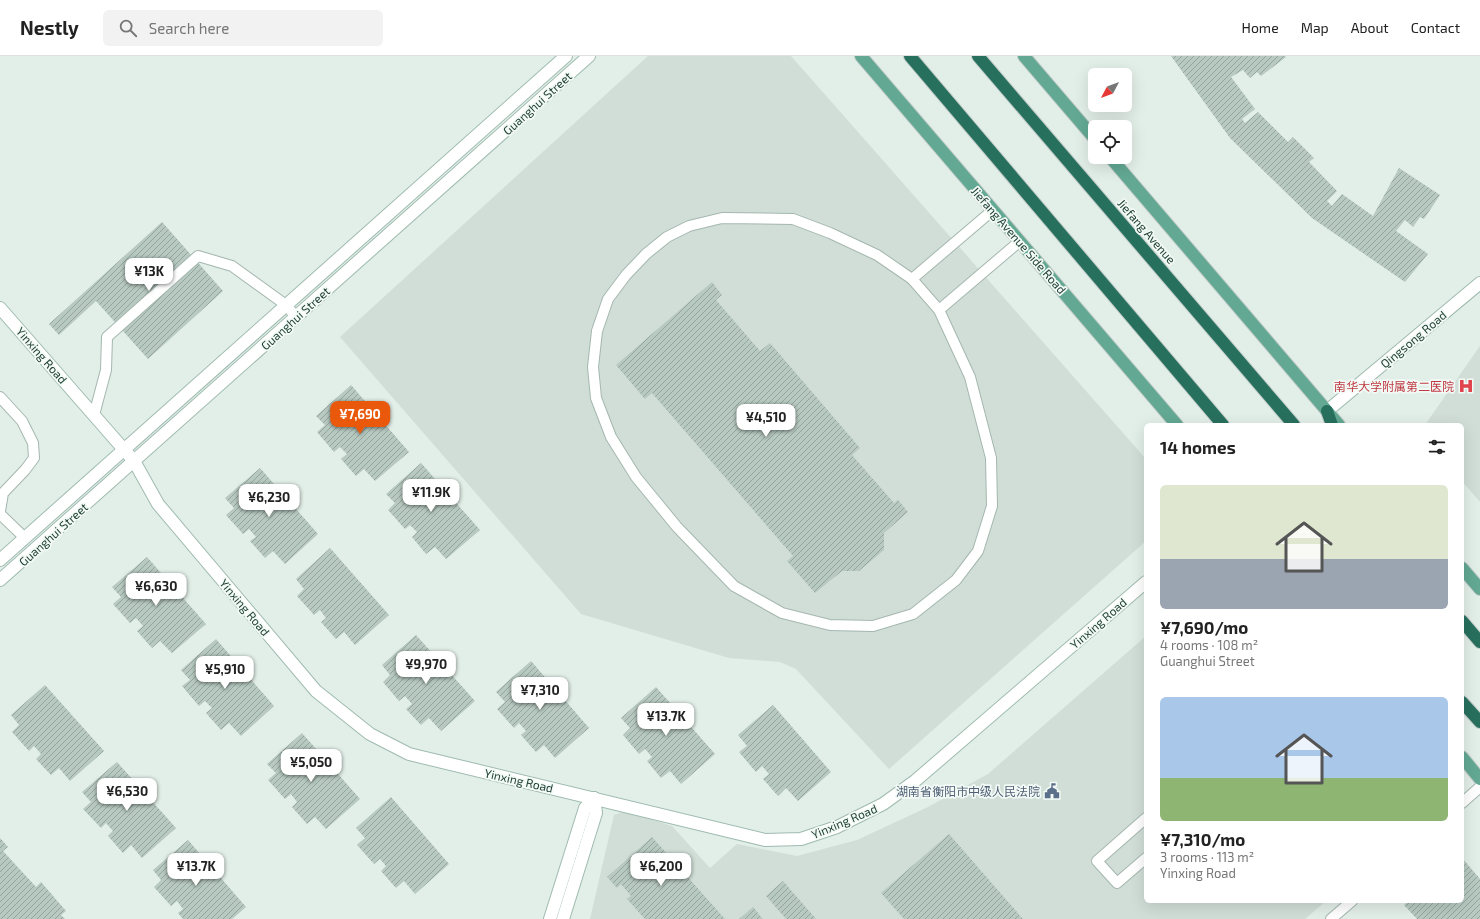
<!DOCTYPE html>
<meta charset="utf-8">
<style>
body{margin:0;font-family:"Exo 2","Noto Sans SC",sans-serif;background:#f2f2f2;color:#222;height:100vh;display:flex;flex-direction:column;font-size:15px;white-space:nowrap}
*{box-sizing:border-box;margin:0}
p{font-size:13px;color:#767676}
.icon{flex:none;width:22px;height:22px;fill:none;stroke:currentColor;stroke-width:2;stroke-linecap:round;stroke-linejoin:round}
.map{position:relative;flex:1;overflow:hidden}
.sheet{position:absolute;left:1144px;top:367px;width:320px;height:480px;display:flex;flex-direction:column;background:#fff;border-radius:6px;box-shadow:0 4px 16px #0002}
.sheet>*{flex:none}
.needle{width:26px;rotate:229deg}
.controls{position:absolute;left:1088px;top:12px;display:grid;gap:8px}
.controls a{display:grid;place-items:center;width:44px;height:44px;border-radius:6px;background:#fff;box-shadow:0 4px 16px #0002;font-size:20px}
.price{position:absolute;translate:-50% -34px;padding:0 9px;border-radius:8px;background:#fff;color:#222;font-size:13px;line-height:26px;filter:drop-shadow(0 1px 2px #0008)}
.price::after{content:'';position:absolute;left:50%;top:24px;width:12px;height:9px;margin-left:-6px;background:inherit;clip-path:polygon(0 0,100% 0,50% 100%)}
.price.on{background:#ea580c;color:#fff}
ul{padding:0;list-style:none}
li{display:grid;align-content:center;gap:8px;height:212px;padding:0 16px}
li span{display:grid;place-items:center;height:124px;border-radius:6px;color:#555}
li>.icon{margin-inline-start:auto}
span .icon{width:72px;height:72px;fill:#fffc;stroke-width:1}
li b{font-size:17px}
h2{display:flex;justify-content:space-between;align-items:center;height:48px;padding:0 16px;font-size:17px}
header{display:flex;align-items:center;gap:24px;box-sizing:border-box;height:56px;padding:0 20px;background:#fff;border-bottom:1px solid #e0e0e0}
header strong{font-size:19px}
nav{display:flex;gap:22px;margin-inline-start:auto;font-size:14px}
.search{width:280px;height:36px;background:#f2f2f2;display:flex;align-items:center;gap:10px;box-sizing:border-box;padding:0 14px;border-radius:6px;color:#767676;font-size:15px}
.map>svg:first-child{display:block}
.built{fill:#d0ded7}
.building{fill:url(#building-hatch)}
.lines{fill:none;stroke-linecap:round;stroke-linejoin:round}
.lane-casing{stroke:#a4b7af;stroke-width:12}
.secondary-casing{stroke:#9fbbb0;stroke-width:14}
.primary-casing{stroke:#c1cac7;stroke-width:14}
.highway-casing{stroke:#c1cac7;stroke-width:14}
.lane{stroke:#fff;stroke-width:10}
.secondary{stroke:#fff;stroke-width:12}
.primary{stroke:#62a893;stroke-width:12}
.highway{stroke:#28705e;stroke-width:12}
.labels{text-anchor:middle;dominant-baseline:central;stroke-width:3.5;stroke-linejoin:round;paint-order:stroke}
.street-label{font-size:12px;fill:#204137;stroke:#f3faf6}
.health-label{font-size:12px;fill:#be3a42;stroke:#f3faf6;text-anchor:end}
.service-label{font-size:12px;fill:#4e5e75;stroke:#f3faf6;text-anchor:end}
</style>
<header>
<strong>Nestly</strong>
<div class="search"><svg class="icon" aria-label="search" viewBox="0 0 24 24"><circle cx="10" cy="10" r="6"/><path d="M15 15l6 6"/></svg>Search here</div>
<nav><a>Home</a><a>Map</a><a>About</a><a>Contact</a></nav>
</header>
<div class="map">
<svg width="1480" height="863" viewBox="0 0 1480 863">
<defs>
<pattern id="building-hatch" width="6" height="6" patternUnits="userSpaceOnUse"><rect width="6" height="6" fill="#b7c9c1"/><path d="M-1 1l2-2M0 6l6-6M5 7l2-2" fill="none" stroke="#94a59e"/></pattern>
</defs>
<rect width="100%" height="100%" fill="#e2eee8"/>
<g class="built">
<path d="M648 0H791L1146 403V485L889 713 796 613 780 606 729 602 581 558 340 281Z"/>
<path d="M1480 290V446L1462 425V369H1425Z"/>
<path d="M1146 580V845H1326L1305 863H590L614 759 625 755 672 770 710 812 737 788 797 800 857 784 928 751 988 718Z"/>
</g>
<g class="building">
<path d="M1171 0H1285L1286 1 1261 20 1257 16 1250 22 1243 14 1231 21 1255 53 1242 63 1245 67 1258 56 1288 86 1293 81 1314 102 1309 106 1337 135 1327 145 1332 150 1342 138 1373 160 1399 112 1440 139 1424 163 1420 161 1413 171 1405 164 1396 175 1428 198 1405 226 1312 162 1230 82Z"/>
<path d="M162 166 223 235 148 303 96 245 59 279 49 268Z"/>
<path d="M712 226 722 239 716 244 760 295 770 287 860 392 852 399 894 447 898 444 908 456 884 477V494L859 515H842L815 537 787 505 793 500 652 337 645 343 616 309Z"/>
<path d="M351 329 409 396 375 425 364 413 356 420 341 403 347 398 340 391 334 396 317 376 325 369 316 360Z"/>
<path d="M421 407 480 474 446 503 435 491 426 498 412 481 417 476 410 469 405 473 388 454 395 447 386 438Z"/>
<path d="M260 412 318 478 285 508 273 495 265 502 250 485 256 481 249 473 243 478 226 459 234 452 225 442Z"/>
<path d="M330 492 389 559 355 589 344 576 336 583 321 566 326 562 320 554 314 559 297 540 304 533 296 523Z"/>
<path d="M147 501 206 568 172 597 160 585 152 592 137 575 143 570 136 562 130 567 113 548 121 541 112 531Z"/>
<path d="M416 579 475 645 441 675 429 662 421 669 406 653 412 648 405 640 399 645 383 626 390 619 382 609Z"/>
<path d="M216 583 274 650 241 680 229 667 221 674 206 657 212 652 205 645 199 650 182 630 190 624 181 614Z"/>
<path d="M531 605 589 672 555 702 544 689 536 696 521 679 526 675 519 667 514 672 497 653 505 646 496 636Z"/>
<path d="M45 629 104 695 70 725 59 712 51 719 36 703 41 698 34 690 29 695 12 676 19 669 11 659Z"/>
<path d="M656 631 715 698 681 728 670 715 661 722 647 705 652 701 645 693 639 698 623 679 630 672 621 662Z"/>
<path d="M773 649 831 716 798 745 786 732 778 740 763 723 769 718 762 710 756 716 739 696 747 690 738 679Z"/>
<path d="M302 677 360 743 326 773 315 761 307 768 292 751 297 746 291 738 285 743 268 724 276 717 267 708Z"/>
<path d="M117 706 176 772 142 802 131 789 123 797 108 780 113 775 106 767 101 772 83 753 91 746 82 736Z"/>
<path d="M391 741 449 808 415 838 404 825 396 832 381 815 386 810 380 803 374 808 357 789 365 782 356 772Z"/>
<path d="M949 778 1023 863H904L881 837Z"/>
<path d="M652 781 725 863H645L627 843 631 840 621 828 617 832 607 821Z"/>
<path d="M0 782 8 791 3 795 36 831 41 826 66 855 61 859 65 863H0Z"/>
<path d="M188 784 246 851 232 863H183L178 857 183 853 177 845 171 850 154 831 161 824 153 814Z"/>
<path d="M1462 802 1480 823V863H1417L1404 849 1409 845H1462Z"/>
<path d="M783 825 816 863H786L766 840Z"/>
<path d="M753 851 763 863H739Z"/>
</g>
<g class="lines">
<g class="lane-casing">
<g id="lane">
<path d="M993 154 912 223 939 254 1020 185"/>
<path d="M912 223 877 199 830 177 793 163 722 162 689 170 667 181 646 198 626 219 608 243 597 275 593 311 596 342 611 381 636 421 677 471 734 530 782 557 830 569 873 570 913 558 956 524 978 495 992 450 991 402 970 321 939 254"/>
<path d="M0 341 22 365 33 387 34 402 25 414 3 437 0 455"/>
<path d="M94 359 106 314 107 281 198 200 232 210 286 249 296 261"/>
<path d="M0 458 25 482"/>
<path d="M1462 747 1480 731"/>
<path d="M1146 762 1097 805 1117 827 1146 802"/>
<path d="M1331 863 1352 845"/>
</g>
</g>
<g class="secondary-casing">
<g id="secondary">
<path d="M0 252 134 405 158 448 316 635 370 678 409 698 765 784 801 783 837 771 883 748 915 725 1146 526"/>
<path d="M1327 355 1480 227"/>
<path d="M0 504 566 0"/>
<path d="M0 524 589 0"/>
<path d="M550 863 585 752 594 742"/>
<path d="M563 863 596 757 594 742"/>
</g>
</g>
<g class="primary-casing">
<g id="primary">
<path d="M861 0 1177 369"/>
<path d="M1024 0 1095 83"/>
<path d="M1110 101 1339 369"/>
<path d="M1462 512 1480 533"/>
<path d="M1462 701 1480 723"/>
</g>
</g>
<g class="highway-casing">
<g id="highway">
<path d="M910 0 1223 369"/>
<path d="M978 0 1294 369"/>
<path d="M1327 355 1332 369"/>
<path d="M1462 565 1480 586"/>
<path d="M1462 646 1480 666"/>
</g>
</g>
<use href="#lane" class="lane"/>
<use href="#secondary" class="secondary"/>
<use href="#primary" class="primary"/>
<use href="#highway" class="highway"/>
</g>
<defs>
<g id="hospital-bare" transform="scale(1.2)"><path d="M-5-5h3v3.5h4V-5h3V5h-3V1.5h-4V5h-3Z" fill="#e0444e" stroke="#f3faf6" stroke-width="2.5" paint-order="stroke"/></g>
<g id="civic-bare" transform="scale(1.2)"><path d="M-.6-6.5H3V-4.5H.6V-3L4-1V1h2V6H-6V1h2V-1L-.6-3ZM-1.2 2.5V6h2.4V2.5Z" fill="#5c6f8a" stroke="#f3faf6" stroke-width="2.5" paint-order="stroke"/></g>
</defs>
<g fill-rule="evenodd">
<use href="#hospital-bare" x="1466" y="330"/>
<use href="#civic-bare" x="1052" y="735"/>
</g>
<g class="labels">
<g class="street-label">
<text transform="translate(537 47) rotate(-42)">Guanghui Street</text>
<text transform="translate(1147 175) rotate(49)">Jiefang Avenue</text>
<text transform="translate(1019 184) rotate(49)">Jiefang Avenue Side Road</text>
<text transform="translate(295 262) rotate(-42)">Guanghui Street</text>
<text transform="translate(1413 283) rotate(-40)">Qingsong Road</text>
<text transform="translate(42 299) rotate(49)">Yinxing Road</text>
<text transform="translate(53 478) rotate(-42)">Guanghui Street</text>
<text transform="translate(245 551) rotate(50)">Yinxing Road</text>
<text transform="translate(1098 567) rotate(-41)">Yinxing Road</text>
<text transform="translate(519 724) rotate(13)">Yinxing Road</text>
<text transform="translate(844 765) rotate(-23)">Yinxing Road</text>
</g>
<g class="health-label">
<text x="1454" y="330">南华大学附属第二医院</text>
</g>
<g class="service-label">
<text x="1040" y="735">湖南省衡阳市中级人民法院</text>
</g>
</g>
</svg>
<div class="controls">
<a><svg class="needle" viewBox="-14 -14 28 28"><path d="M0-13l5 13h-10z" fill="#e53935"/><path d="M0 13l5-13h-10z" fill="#767676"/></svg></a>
<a><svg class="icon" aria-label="locate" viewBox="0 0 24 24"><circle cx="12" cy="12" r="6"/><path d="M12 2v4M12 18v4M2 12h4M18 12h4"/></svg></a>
</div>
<b class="price" style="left:149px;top:236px">¥13K</b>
<b class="price on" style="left:360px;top:379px">¥7,690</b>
<b class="price" style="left:766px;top:382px">¥4,510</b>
<b class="price" style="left:431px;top:457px">¥11.9K</b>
<b class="price" style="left:269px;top:462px">¥6,230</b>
<b class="price" style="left:156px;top:551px">¥6,630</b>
<b class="price" style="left:426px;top:629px">¥9,970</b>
<b class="price" style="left:225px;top:634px">¥5,910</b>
<b class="price" style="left:540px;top:655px">¥7,310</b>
<b class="price" style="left:666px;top:681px">¥13.7K</b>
<b class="price" style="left:311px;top:727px">¥5,050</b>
<b class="price" style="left:127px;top:756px">¥6,530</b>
<b class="price" style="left:196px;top:831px">¥13.7K</b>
<b class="price" style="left:661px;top:831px">¥6,200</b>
<section class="sheet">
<h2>14 homes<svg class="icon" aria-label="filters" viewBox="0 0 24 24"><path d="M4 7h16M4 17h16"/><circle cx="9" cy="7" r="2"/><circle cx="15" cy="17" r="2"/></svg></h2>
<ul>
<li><span style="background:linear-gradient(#dfe7d0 60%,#9aa5b1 0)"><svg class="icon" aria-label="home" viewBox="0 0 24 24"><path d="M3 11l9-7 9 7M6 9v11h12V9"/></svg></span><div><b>¥7,690/mo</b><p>4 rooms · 108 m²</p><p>Guanghui Street</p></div></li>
<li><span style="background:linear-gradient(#a9c7e8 65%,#8fb573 0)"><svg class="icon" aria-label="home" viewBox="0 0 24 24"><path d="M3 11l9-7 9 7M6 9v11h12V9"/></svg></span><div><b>¥7,310/mo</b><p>3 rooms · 113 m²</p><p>Yinxing Road</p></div></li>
</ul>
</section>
</div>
